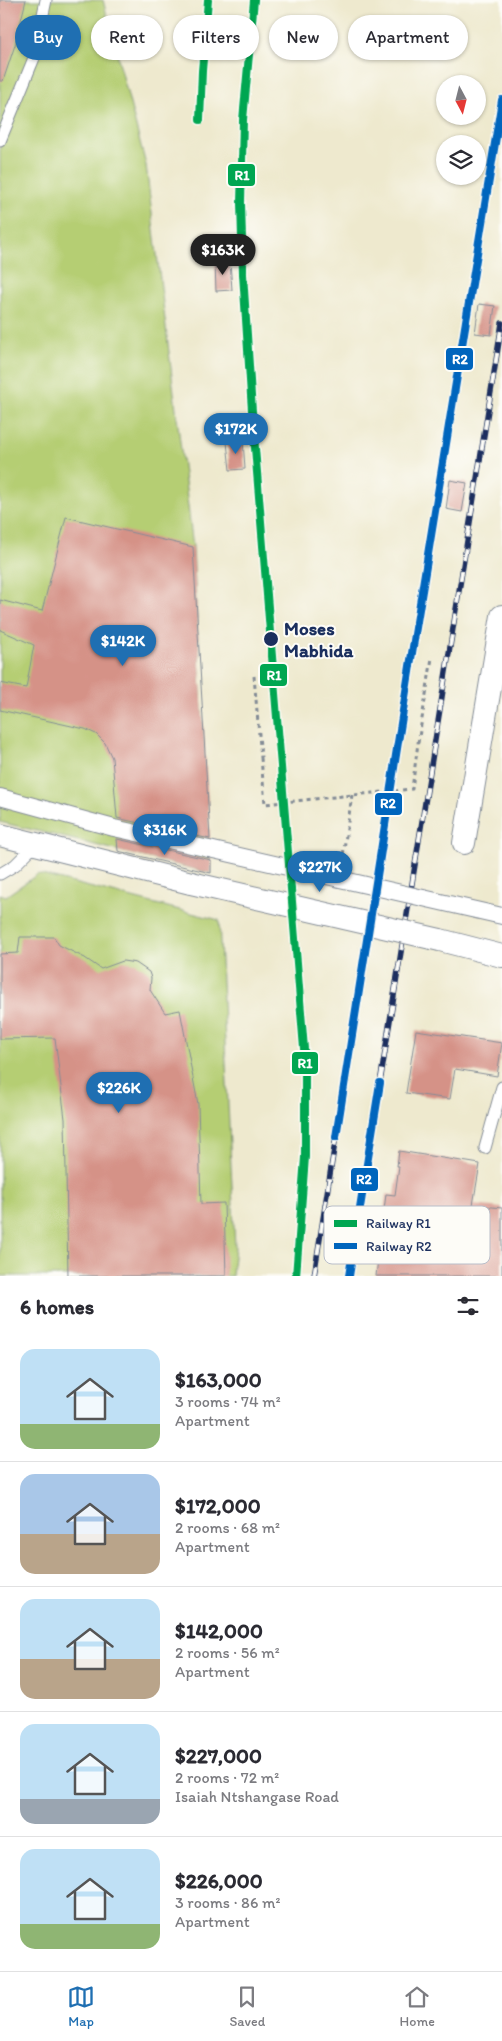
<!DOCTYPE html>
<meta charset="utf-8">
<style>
body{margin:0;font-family:Itim,sans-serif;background:#f2f2f3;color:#2b2b33;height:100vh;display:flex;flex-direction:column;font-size:19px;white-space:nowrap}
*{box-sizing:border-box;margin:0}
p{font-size:16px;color:#7c7c81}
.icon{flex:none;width:28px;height:28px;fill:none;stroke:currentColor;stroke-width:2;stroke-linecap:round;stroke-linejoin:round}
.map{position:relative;height:1276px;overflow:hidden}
.sheet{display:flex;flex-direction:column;background:#fff;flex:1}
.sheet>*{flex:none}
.guide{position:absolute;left:15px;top:15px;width:472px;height:45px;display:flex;gap:10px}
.needle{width:32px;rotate:173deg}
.controls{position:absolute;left:436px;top:75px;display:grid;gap:10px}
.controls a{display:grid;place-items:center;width:50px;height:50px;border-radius:50%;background:#fff;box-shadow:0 1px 4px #0004;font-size:25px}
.price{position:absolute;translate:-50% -42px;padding:0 11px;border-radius:18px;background:#1f6fb2;color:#fff;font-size:16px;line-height:32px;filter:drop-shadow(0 1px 2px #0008)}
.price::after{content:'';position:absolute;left:50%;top:30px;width:15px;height:11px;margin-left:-8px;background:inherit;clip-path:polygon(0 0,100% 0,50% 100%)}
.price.selected{background:#222;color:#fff}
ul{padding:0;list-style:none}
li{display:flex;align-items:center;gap:15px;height:125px;padding:0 20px}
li+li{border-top:1px solid #e1e1e2}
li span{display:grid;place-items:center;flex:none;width:140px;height:100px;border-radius:15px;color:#555}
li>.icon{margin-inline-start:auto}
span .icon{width:60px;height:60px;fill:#fffc;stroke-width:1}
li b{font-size:21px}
h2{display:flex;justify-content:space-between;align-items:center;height:60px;padding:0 20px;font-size:21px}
.pill{padding:0 18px;border-radius:22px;background:#fff;box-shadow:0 1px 4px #0004;font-size:18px;line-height:45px}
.pill.selected{background:#1f6fb2;color:#fff}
.menu{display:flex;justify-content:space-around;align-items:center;height:70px;border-top:1px solid #e1e1e2;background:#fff;font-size:14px;color:#7c7c81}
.menu a{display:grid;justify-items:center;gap:2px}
.menu .selected{color:#1f6fb2}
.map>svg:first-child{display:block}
.green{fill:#b5ce73;stroke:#687e68}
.building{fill:#d59287}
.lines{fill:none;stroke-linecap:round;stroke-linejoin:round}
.service-casing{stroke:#848c96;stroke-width:13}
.pedestrian-casing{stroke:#848c96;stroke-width:18}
.minor-casing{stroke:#848c96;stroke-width:24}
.path{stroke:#848c96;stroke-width:3;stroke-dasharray:4 4;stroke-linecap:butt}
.service{stroke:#fff;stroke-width:11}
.pedestrian{stroke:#fff;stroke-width:16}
.minor{stroke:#fff;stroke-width:22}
.rail-casing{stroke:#1b2f5e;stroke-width:5.5}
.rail{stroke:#fdfcf7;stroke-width:4;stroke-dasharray:11;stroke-linecap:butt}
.pedestrian-bridge-casing{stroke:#848c96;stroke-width:18;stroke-linecap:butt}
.minor-bridge-casing{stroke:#848c96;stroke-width:24;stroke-linecap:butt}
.path-bridge{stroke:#848c96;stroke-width:3;stroke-dasharray:4 4;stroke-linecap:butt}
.pedestrian-bridge{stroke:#fff;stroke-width:16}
.minor-bridge{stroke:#fff;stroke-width:22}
.rail-1-casing{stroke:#fdfcf7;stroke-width:11}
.rail-2-casing{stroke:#fdfcf7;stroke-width:11}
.rail-1{stroke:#00a651;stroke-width:8}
.rail-2{stroke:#0065bd;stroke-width:8}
.stop-dot{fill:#1b2f5e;stroke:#fdfcf7;stroke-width:2}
.labels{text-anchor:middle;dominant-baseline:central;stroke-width:4;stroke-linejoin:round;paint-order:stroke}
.stop-label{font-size:19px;font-weight:bold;fill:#1b2f5e;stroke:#fdfcf7;text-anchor:start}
.key{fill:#fdfcf7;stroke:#b9bec9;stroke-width:1}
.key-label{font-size:14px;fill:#1b2f5e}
.line-badge{stroke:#fdfcf7;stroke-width:2}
.badge-label{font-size:14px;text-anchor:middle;font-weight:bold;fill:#fff}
</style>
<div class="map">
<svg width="502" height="1276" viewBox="0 0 502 1276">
<rect width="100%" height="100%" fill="#fdfcf7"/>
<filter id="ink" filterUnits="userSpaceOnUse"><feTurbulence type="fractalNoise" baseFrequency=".02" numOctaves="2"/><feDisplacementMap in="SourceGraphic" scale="10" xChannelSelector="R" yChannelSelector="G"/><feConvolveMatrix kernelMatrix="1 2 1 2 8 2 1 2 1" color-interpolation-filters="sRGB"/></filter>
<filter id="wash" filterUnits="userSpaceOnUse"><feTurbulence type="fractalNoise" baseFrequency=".0096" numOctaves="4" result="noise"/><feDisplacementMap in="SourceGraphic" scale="20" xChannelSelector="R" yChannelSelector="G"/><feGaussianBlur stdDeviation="1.12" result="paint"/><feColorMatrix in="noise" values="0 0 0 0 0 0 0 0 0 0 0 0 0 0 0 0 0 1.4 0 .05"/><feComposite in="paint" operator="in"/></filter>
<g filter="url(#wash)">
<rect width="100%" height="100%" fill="#eee9ce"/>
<g class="green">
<path d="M0 0H103L146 165 193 547 211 873 0 822Z"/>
<path d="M38 874 219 920 235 1247 232 1276H0V894L6 896Z"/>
</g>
<g id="blocks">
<g class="building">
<path d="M0 0H26L15 45 3 81H0Z"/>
<path d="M230 261 232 290 216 291 215 262Z"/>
<path d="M479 304 495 306 491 335 475 333Z"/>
<path d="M243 440 245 469 230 470 227 442Z"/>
<path d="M450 480 467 483 462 512 446 509Z"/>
<path d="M66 517 193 547 210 839 117 818 112 758 105 743 96 734 85 729 0 710V683L26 688 34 645 0 630V600L42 611Z"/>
<path d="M117 839 211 860V873L118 851Z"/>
<path d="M20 937H54L59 945 85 958 101 969 123 961 136 963 149 972 151 978 150 990 165 1013 180 1010 198 1104 201 1204 224 1203 226 1276H68L65 1119 55 1038 0 1039V954L18 953Z"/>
<path d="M416 1030 502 1043 497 1076 455 1069 450 1099 406 1093Z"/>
<path d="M399 1151 480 1164 473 1205 502 1208V1276H376L386 1194 395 1195 399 1166H397Z"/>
</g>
</g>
</g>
<g filter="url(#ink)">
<use href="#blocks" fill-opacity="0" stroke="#848c96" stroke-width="1"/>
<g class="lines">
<g class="service-casing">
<g id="service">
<path d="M0 141 34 58 46 0"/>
<path d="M0 874 15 865 36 844"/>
<path d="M485 1148 502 1087"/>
</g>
</g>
<g class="pedestrian-casing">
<g id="pedestrian">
<path d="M0 797 114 828 209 849"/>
<path d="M423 898 502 916"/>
</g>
</g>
<g class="minor-casing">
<g id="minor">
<path d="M0 835 191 883"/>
<path d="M464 843 502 616"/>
<path d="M440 940 502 956"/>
</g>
</g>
<g class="path">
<path d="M254 676 261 758"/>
<path d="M418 743 432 658"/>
<path d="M342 862 352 795"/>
</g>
<use href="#service" class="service"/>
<use href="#pedestrian" class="pedestrian"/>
<use href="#minor" class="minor"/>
<g class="rail-casing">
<g id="rail">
<path d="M293 893C297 949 303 1004 305 1060 308 1132 303 1204 296 1276"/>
<path d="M314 1276 415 634 502 100"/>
<path d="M349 1276 502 323"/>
</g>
</g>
<use href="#rail" class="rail"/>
<g class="pedestrian-bridge-casing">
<path id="pedestrian-bridge" d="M209 849 423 898"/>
</g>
<g class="minor-bridge-casing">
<path id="minor-bridge" d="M191 883 440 940"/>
</g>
<path class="path-bridge" d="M261 758 265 804 412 789 418 743"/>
<use href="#pedestrian-bridge" class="pedestrian-bridge"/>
<use href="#minor-bridge" class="minor-bridge"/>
<g class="rail-1-casing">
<g id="rail-1">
<path d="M254 0 243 120 241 203 243 274 252 411 305 1061V1157L296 1276"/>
<path d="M200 120 202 71 208 0"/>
</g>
</g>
<g class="rail-2-casing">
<g id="rail-2">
<path d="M336 1137 415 634 502 100"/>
<path d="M349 1276 380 1083"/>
</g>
</g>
<use href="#rail-1" class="rail-1"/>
<use href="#rail-2" class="rail-2"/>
</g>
</g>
<circle class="stop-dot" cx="271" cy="639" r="8"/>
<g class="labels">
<g class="stop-label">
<text x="284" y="628">Moses<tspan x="284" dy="22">Mabhida</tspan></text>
</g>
</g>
<rect x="324" y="1206" width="166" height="58" rx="8" class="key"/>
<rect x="334" y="1220" width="23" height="7" fill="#00a651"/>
<rect x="334" y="1243" width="23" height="6" fill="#0065bd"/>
<g class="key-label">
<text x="366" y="1228">Railway R1</text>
<text x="366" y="1251">Railway R2</text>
</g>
<g class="line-badge">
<rect x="227" y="163" width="29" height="24" rx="5" fill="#00a651"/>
<rect x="445" y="347" width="29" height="24" rx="5" fill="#0065bd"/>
<rect x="259" y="663" width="29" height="24" rx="5" fill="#00a651"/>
<rect x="374" y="792" width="29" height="24" rx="5" fill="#0065bd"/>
<rect x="291" y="1051" width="28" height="24" rx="5" fill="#00a651"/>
<rect x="350" y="1167" width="29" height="25" rx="5" fill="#0065bd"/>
</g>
<g class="badge-label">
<text x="242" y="180">R1</text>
<text x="460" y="364">R2</text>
<text x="274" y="680">R1</text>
<text x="388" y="808">R2</text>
<text x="305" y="1068">R1</text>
<text x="364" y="1184">R2</text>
</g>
</svg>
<div class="controls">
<a><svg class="needle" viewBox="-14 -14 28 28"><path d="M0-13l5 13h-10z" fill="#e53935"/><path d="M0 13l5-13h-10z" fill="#7c7c81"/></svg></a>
<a><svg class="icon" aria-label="layers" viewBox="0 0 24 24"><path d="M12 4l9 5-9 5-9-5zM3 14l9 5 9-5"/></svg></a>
</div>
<b class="price selected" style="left:223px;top:276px">$163K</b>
<b class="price" style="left:236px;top:455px">$172K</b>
<b class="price" style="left:123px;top:667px">$142K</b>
<b class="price" style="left:165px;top:856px">$316K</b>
<b class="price" style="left:320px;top:893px">$227K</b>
<b class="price" style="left:119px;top:1114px">$226K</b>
<div class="guide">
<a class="pill selected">Buy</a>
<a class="pill">Rent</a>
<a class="pill">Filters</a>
<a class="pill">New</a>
<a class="pill">Apartment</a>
</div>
</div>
<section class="sheet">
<h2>6 homes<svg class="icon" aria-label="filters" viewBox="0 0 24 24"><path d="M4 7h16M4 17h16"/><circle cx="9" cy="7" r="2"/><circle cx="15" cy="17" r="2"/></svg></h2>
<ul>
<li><span style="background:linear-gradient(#bfe0f5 75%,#8fb573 0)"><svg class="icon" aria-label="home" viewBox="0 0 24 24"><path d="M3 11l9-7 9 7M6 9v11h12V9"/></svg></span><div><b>$163,000</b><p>3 rooms · 74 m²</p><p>Apartment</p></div></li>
<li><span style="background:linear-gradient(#a9c7e8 60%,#b9a48a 0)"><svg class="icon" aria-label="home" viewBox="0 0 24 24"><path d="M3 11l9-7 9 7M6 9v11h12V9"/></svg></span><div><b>$172,000</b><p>2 rooms · 68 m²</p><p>Apartment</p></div></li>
<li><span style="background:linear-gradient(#bfe0f5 60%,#b9a48a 0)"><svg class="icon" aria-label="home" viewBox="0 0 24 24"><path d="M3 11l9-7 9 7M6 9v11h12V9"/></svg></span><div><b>$142,000</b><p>2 rooms · 56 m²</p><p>Apartment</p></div></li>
<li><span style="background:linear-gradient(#bfe0f5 75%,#9aa5b1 0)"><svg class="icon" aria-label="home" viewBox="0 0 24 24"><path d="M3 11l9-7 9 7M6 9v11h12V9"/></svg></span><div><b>$227,000</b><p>2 rooms · 72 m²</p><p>Isaiah Ntshangase Road</p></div></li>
<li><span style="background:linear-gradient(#bfe0f5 75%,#8fb573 0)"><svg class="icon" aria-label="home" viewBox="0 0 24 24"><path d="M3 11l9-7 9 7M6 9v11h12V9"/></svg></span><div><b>$226,000</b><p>3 rooms · 86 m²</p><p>Apartment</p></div></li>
</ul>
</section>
<nav class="menu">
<a class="selected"><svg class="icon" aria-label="map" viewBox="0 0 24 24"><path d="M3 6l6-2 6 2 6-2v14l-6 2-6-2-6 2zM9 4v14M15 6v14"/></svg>Map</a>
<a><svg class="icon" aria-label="saved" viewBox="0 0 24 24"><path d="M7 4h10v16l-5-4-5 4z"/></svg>Saved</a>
<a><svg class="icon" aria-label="home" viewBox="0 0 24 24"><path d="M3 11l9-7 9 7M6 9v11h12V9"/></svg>Home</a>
</nav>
